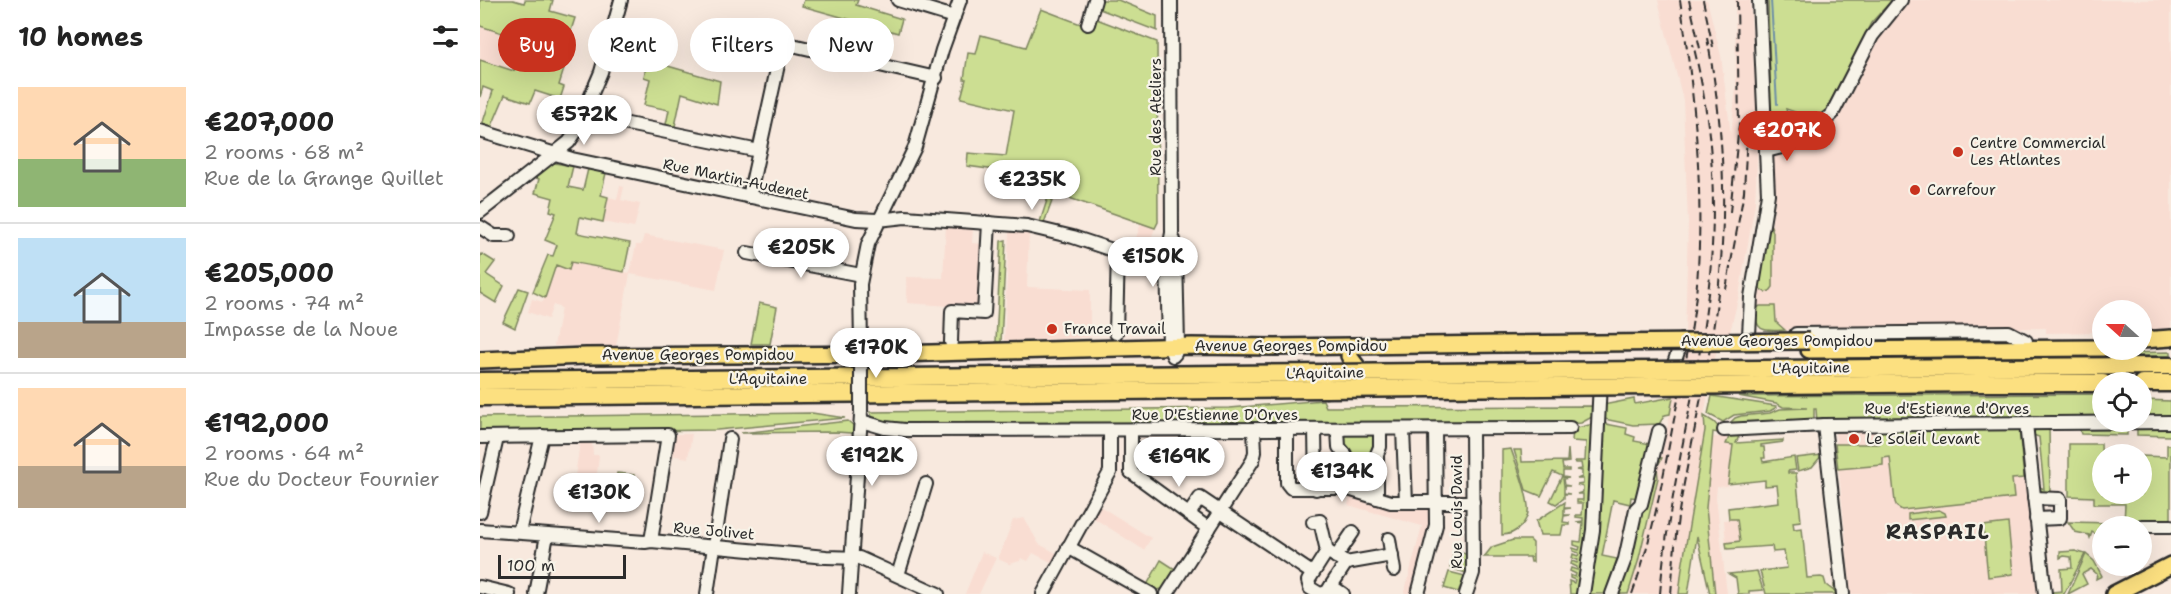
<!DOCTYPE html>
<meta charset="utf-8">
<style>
body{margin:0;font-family:"Shantell Sans",sans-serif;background:#f2f2f2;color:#222;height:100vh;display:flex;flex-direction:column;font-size:22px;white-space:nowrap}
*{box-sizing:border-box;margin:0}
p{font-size:20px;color:#767676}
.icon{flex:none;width:33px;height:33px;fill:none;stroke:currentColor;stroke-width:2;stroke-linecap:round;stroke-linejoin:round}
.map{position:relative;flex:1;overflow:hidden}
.side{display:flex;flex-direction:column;background:#fff;width:480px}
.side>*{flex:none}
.guide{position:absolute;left:18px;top:18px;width:570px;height:54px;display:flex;gap:12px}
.needle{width:39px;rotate:291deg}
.buttons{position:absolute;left:1612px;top:300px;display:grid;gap:12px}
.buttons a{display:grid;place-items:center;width:60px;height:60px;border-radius:50%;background:#fff;box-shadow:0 6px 24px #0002;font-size:30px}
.scale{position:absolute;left:18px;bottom:15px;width:128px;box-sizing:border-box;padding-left:6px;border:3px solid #2b2b2b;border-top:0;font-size:16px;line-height:21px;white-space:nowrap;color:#2b2b2b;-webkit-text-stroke:4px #f7f3e8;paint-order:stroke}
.price{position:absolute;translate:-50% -51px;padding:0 14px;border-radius:21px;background:#fff;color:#222;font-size:20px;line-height:39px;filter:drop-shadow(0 2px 3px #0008)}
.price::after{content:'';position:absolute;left:50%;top:36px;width:18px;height:14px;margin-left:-9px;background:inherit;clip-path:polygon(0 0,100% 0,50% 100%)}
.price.selected{background:#c8321e;color:#fff}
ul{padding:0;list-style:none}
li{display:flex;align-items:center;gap:18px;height:150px;padding:0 18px}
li+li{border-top:2px solid #e0e0e0}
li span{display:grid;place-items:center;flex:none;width:168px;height:120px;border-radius:0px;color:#555}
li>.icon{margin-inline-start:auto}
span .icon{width:72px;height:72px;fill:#fffc;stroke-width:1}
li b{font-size:26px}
h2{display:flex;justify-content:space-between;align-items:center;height:72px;padding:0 18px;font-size:26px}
.pill{padding:0 21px;border-radius:27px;background:#fff;box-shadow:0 6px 24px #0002;font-size:21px;line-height:54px}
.pill.selected{background:#c8321e;color:#fff}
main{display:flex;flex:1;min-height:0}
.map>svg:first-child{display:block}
.built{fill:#f9ddd2}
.green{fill:#ccde92;stroke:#7c845e;stroke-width:1.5}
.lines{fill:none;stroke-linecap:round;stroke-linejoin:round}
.stream{stroke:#6d8fa6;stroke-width:2}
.minor-casing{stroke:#2b2b2b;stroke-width:16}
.major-casing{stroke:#2b2b2b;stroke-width:20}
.highway-casing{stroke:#2b2b2b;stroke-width:21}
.minor{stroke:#f7f3e8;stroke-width:12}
.major{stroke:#fce080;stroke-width:15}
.highway{stroke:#fce080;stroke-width:16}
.rail{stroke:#2b2b2b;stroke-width:2;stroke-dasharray:9 4.5;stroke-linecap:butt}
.minor-bridge-casing{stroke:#2b2b2b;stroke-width:16;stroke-linecap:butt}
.major-bridge-casing{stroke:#2b2b2b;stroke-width:20;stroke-linecap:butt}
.highway-bridge-casing{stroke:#2b2b2b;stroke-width:21;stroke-linecap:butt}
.minor-bridge{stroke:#f7f3e8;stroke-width:12}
.major-bridge{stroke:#fce080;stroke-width:15}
.highway-bridge{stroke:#fce080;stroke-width:16}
.poi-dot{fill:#c8321e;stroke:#f7f3e8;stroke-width:2}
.labels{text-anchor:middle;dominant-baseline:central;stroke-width:4.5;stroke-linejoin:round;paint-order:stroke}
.street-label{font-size:15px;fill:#2b2b2b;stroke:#f7f3e8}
.poi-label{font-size:15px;fill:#2b2b2b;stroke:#f7f3e8;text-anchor:start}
.district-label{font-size:21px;font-weight:bold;letter-spacing:1.5px;fill:#2b2b2b;stroke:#f7f3e8}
</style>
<main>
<section class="side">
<h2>10 homes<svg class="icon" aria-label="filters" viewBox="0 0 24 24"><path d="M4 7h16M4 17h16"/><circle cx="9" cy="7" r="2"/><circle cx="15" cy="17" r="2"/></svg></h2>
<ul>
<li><span style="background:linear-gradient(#ffd9b3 60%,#8fb573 0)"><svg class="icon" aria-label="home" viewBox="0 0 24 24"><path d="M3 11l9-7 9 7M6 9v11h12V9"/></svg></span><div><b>€207,000</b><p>2 rooms · 68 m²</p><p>Rue de la Grange Quillet</p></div></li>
<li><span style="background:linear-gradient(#bfe0f5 70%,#b9a48a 0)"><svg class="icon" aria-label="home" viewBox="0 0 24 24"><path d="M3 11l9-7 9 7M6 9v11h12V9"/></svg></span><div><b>€205,000</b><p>2 rooms · 74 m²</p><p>Impasse de la Noue</p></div></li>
<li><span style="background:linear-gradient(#ffd9b3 65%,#b9a48a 0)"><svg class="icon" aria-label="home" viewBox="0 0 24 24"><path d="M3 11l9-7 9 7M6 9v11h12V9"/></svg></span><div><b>€192,000</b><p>2 rooms · 64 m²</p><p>Rue du Docteur Fournier</p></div></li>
</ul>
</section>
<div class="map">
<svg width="1691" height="594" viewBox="0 0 1691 594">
<rect width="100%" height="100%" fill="#f8e9de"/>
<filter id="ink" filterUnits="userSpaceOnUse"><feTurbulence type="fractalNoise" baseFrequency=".0167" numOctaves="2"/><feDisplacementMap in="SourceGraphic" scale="12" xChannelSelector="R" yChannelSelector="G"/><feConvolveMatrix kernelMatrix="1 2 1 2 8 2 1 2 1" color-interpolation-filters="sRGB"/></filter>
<g filter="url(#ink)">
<g class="built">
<path d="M1178 0H1227L1241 56 1251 135 1256 87 1255 0H1270L1278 139 1275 203 1259 295 1250 332 1239 338 1223 420 1225 430 1202 568 1199 594H1148L1169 521 1178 478 1177 467 1180 464 1205 338 1208 222 1203 100Z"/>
<path d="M1427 0H1691V331L1662 332V310H1623V332L1566 333V328L1305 330 1280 306 1275 309 1288 230 1291 229 1295 201 1294 156 1345 125 1395 38Z"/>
<path d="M0 26 44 40 35 71 0 60Z"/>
<path d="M140 186 144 187 141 200 160 204 154 228 123 222 128 197 137 199Z"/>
<path d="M661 223 675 228 665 255 652 250Z"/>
<path d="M466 226 493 228 492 243 504 244 501 259 498 308 427 303 426 277 463 278Z"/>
<path d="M529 232 549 233 547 287 610 290V337L524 342Z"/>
<path d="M164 235 244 250 236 290 150 274 136 346H74L81 308 73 305 68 319 48 312 52 299 63 302 76 265 91 262 150 273 156 245H161Z"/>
<path d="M1539 429 1557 594H1371L1355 431Z"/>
<path d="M194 434H212L208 458 191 455Z"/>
<path d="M1232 437H1254L1248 486 1237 487 1236 497 1247 594H1235L1226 508Z"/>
<path d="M100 443H112L113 455H119L117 474H110L105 497 92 496Z"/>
<path d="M870 496 914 507 949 506 952 509V529L934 594H924L942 526 868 505Z"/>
<path d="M618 505 671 538 664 550 612 517Z"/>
<path d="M544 518 559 544 578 554 573 563 553 553 548 561 541 558 540 561 529 564 518 559 533 520Z"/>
<path d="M1257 518 1260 541 1246 543 1244 520Z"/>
<path d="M502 552 516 558 499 594H485Z"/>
</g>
<g class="green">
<path d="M0 0H33L44 3 45 0H73L70 11 95 18 88 40 67 33 61 50 65 51 62 61 84 69 79 85 84 87 80 99 55 91 50 103 25 95 11 128 2 125 13 91 3 87 0 97V60L34 71 44 40 0 26Z"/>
<path d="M324 0H378L376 5 422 19 418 33 322 6Z"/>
<path d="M620 0H638L677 16V31L617 8Z"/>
<path d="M1288 0H1412L1391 23 1346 110 1322 126 1316 122 1315 112 1306 109 1309 121 1305 134C1297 131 1293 129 1291 120Z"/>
<path d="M561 9 611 28 614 18 677 42 678 222 675 228 575 193 564 223 560 222 570 191 523 174V171L487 166 488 153 526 156 534 110 481 98 486 79H484L488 53 496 54 501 35 546 47Z"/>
<path d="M167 60 240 81 237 104 202 93 194 131 185 129 189 110 164 105 170 79 164 77Z"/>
<path d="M74 163 93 166 88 187 103 190 108 169 126 173 121 195 128 197 123 222 100 217 97 233 150 243 144 272 91 262 89 270 76 265 65 298 53 292 68 255 73 256 77 245 65 240 76 213 70 211 73 198 55 193 59 179 53 177Z"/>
<path d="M1291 226 1293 232V287L1290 291 1285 292 1280 289 1279 285 1289 228Z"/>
<path d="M526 240 521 342H516L521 241Z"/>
<path d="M2 254 15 262 6 274 24 286 16 303 0 293V257Z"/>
<path d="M39 288 48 291 35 328 23 322Z"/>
<path d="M279 303 297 307 290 344H271Z"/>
<path d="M1280 306H1295L1296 322 1305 330C1284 331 1275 333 1275 309Z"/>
<path d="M1691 352V356H1499Z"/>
<path d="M1623 394V418L1337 422 1336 409H1334V422L1247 426 1255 418 1261 416 1290 413 1300 409 1327 408 1303 407 1296 403 1258 396Z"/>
<path d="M1232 396 1296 406 1297 407 1290 411 1254 415 1243 422 1228 414Z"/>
<path d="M1193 397 1190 414 1185 415 1179 424 1153 425 1124 419 1123 405 1154 399 1155 404Z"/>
<path d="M843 400 846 407 1113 406 1112 417 1101 423 1088 424 436 427 395 423 390 412 750 408Z"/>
<path d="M1662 400 1691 401V415L1662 417Z"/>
<path d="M332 413 365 418 237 430 0 433V417Z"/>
<path d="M1224 416 1234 422 1241 430 1239 433 1233 432 1226 508 1235 594H1230L1217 536 1208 594H1199L1202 568 1225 430Z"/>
<path d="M368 421 374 426V436L371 433 356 432 261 433Z"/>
<path d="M1126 424 1147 428 1146 434 1155 437 1154 441 1171 444 1158 498 1151 497 1150 504 1133 500 1122 556 1137 559 1125 594H1108L1121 495 1123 425Z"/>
<path d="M1109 425 1113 426 1109 513 1100 585 1098 594H1090L1089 581 1094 583 1095 580 1090 578V575L1095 577 1096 574 1090 571 1091 568 1097 570V567L1091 564 1092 561 1097 563 1098 560 1092 558 1093 554 1098 556 1099 553 1093 551V548L1099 550 1100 547 1094 545V541L1101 542 1103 523 1096 522 1103 521V518L1096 517V515H1102L1103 503H1097V500H1103V494H1097L1103 492V487L1097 485 1103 484V479H1097L1102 477V471L1096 470 1102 469 1101 463H1096L1095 461H1105L1106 442 1092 441 1093 429Z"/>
<path d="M1569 427 1570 493 1560 496 1558 486 1564 489 1559 437 1553 435 1556 428Z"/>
<path d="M1599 428 1647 429V435L1601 434Z"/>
<path d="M1657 428H1691V436L1657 435Z"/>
<path d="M1539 429 1544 478 1532 479 1534 498 1422 510 1417 507 1415 502 1410 457 1403 458V465L1358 469 1355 444H1399V431Z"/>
<path d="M864 434H895L894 490 872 488 863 447Z"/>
<path d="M1260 434 1256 443 1303 440V442L1281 445V447H1284L1285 458H1282L1283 462 1314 457 1316 470 1308 471V473H1316L1321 521 1313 522 1314 529 1322 528 1327 578 1341 577 1344 578 1346 585 1354 591V585L1356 586 1357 594H1286L1280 571 1307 568 1304 551 1293 552 1292 546 1247 549 1246 543 1260 541 1257 519H1249L1248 508 1299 502 1297 485 1285 486V480L1248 484 1253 445 1246 444 1250 435Z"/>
<path d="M1589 444H1621L1623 494H1662V456L1687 457V445H1691V524L1644 523 1645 504H1614V497L1589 496Z"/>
<path d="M1031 449C1037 467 1046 487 1048 506 1050 521 1036 535 1022 535V450Z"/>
<path d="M1088 449 1089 462 1082 463 1083 469H1089V471H1083V477L1089 478 1083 479 1084 485 1090 486H1084V493L1090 494H1084V498L1076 504 1070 501 1082 476 1073 472 1061 496 1046 490 1034 450H1041L1042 462 1087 461Z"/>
<path d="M1342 455 1332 467 1318 471 1316 458Z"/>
<path d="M1176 456 1182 458 1177 467 1178 478 1158 562 1148 594H1137L1157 533Z"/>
<path d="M137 473 154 475 149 503 131 501Z"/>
<path d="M1085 502 1084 508H1091L1084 509V515H1090L1084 516 1083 522 1089 523V525H1083L1081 535H1060L1056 521Z"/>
<path d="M1459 510 1465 513 1466 516 1428 520V514Z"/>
<path d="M1588 522 1634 523V526H1623V538L1612 532 1610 538 1609 535 1595 532Z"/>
<path d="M1528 523 1533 574 1508 577 1503 526Z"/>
<path d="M1033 540H1050L1053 543V562H1051L1050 557H1004L1012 547Z"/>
<path d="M974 551 986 554V573L970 568Z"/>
<path d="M1595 551 1605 554 1584 594H1573L1572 592 1582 591 1581 569 1592 568 1591 557 1584 556 1580 558V552Z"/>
<path d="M1606 554 1614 561 1622 576 1616 579 1617 574 1611 569 1602 574 1607 584 1588 594Z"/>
<path d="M681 560 695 569 682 589 676 590 667 585Z"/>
<path d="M1277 571 1283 590 1269 591V594H1258L1256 578 1249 574Z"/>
<path d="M969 572 985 576 978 592 964 588Z"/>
</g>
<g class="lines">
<path class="stream" d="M1291 0 1297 104"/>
<g class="minor-casing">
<g id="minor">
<path d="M418 0 474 17"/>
<path d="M691 0 692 233 687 259 689 346 693 356"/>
<path d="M608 24 615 0"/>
<path d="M251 28 294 37 308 44 456 78"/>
<path d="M104 115 279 151"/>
<path d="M1285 126C1293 137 1302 141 1315 138"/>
<path d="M0 131 92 159 376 219 398 220 425 217 547 226 593 237 696 271"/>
<path d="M1286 151 1302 147 1343 122 1352 114 1392 36 1421 0"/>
<path d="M269 197 303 42"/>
<path d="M0 212 74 154 89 142 95 133 121 72 141 0"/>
<path d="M0 227 14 236H29"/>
<path d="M694 240 696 254 698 346 695 354"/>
<path d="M267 253 381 275"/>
<path d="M636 333 638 252"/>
<path d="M1316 334 1529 332 1546 341"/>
<path d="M1269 335 1271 297 1288 194 1279 0"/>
<path d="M471 342 472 311 504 313 509 223"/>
<path d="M381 346 380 284 388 244 435 147 462 50 480 0"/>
<path d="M1190 375 1202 340H1207"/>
<path d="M381 421 405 428 425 430 1090 428"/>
<path d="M1546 424 1565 594"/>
<path d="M1344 425 1363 594"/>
<path d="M807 430V483L811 488H865L911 502H993"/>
<path d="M835 430 836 489"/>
<path d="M858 430 859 447 865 454V488"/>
<path d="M923 430 926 502"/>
<path d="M1244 430 1344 425 1691 422"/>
<path d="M0 437 188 435 171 541"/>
<path d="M630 472V430"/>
<path d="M651 472 729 529"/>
<path d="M651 472V430"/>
<path d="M897 498V454L900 447V430"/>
<path d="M1554 498 1580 499V518L1556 519"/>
<path d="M0 512 17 438"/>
<path d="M709 514 720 498 832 573"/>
<path d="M833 522 840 521 847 551"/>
<path d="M1662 526H1691"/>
<path d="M0 530 165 542 171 541 346 557 379 558 458 594"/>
<path d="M39 532 62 436"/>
<path d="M909 539 914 570"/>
<path d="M588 547 671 594"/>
<path d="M847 551 866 563 847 592 840 594 830 588 828 581Z"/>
<path d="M856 557 873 532"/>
<path d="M866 563 912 555"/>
<path d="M418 575 446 484"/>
<path d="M851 586 863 594"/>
<path d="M0 587 29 594"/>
<path d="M56 594 67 535"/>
<path d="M227 594 250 439"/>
<path d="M369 594 381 416"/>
<path d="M563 594 630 472"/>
<path d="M687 594 773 460 775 452 774 430"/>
<path d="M938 594 956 525 955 430"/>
<path d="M986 594 993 573 992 429"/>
<path d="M1103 594 1113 530 1120 382"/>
<path d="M1132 594 1145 559 1156 509 1161 504 1179 431"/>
</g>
</g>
<g class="major-casing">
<g id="major">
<path d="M1662 340 1691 338"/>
<path d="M1329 350 1623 348"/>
<path d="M869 356 887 380"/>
<path d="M0 360 106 356 414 354 712 346 795 347 1023 344"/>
<path d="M1634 594 1691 565"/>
</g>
</g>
<g class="highway-casing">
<g id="highway">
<path d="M1499 367 1691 366"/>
<path d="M0 381 845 373"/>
<path d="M1499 383H1623"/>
<path d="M1662 383H1691"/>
<path d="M0 397 845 389"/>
</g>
</g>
<use href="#minor" class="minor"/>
<use href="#major" class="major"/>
<use href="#highway" class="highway"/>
<g class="rail">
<path d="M1209 0 1221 53"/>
<path d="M1223 0 1233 47"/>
<path d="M1250 212 1259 125 1257 0"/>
<path d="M1246 289 1264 192 1267 132"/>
<path d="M1152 594C1171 542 1181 489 1191 435 1200 388 1211 342 1216 295 1225 197 1215 98 1200 0"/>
<path d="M1180 594C1188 495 1215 400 1227 302 1238 215 1234 129 1213 44"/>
<path d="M1191 594C1193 568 1195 542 1198 517 1210 445 1228 374 1237 301 1248 213 1244 125 1227 38"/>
</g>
<g class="minor-bridge-casing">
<path id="minor-bridge" d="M381 346V412"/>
</g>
<g class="major-bridge-casing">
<path id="major-bridge" d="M1023 344 1329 341"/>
</g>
<g class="highway-bridge-casing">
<g id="highway-bridge">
<path d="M845 373 1499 367"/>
<path d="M845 389 1499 383"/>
</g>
</g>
<use href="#minor-bridge" class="minor-bridge"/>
<use href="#major-bridge" class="major-bridge"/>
<use href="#highway-bridge" class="highway-bridge"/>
</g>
</g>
<g class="poi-dot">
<circle cx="1478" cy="152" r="6"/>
<circle cx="1435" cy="190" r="6"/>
<circle cx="572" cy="329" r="6"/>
<circle cx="1374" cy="439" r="6"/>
</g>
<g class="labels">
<g class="street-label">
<text transform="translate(676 117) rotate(-90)">Rue des Ateliers</text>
<text transform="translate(256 179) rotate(12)">Rue Martin-Audenet</text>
<text x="1297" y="341">Avenue Georges Pompidou</text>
<text x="811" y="346">Avenue Georges Pompidou</text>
<text x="218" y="355">Avenue Georges Pompidou</text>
<text transform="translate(1331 368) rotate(-1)">L'Aquitaine</text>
<text transform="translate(845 373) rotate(-1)">L'Aquitaine</text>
<text x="288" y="379">L'Aquitaine</text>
<text x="1467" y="409">Rue d'Estienne d'Orves</text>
<text x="735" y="415">Rue D'Estienne D'Orves</text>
<text transform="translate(977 512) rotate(-90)">Rue Louis David</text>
<text transform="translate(234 531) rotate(5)">Rue Jolivet</text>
</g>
<g class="poi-label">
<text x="1490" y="143">Centre Commercial<tspan x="1490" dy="17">Les Atlantes</tspan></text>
<text x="1447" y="190">Carrefour</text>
<text x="584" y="329">France Travail</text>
<text x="1386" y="439">Le Soleil Levant</text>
</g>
<g class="district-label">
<text x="1458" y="532">RASPAIL</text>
</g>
</g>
</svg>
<div class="buttons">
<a><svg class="needle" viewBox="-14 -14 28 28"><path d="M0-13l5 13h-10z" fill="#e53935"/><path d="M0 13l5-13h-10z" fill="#767676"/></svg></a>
<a><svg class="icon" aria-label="locate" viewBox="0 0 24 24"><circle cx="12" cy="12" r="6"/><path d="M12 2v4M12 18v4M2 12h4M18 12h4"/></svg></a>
<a>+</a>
<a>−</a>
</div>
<div class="scale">100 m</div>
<b class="price" style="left:104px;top:146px">€572K</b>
<b class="price selected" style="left:1307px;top:162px">€207K</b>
<b class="price" style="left:552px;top:211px">€235K</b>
<b class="price" style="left:321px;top:279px">€205K</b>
<b class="price" style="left:673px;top:288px">€150K</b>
<b class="price" style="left:396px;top:379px">€170K</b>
<b class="price" style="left:392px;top:487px">€192K</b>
<b class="price" style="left:699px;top:488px">€169K</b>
<b class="price" style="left:862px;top:503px">€134K</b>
<b class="price" style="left:119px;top:524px">€130K</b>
<div class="guide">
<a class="pill selected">Buy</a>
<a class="pill">Rent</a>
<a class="pill">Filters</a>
<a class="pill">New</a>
</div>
</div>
</main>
